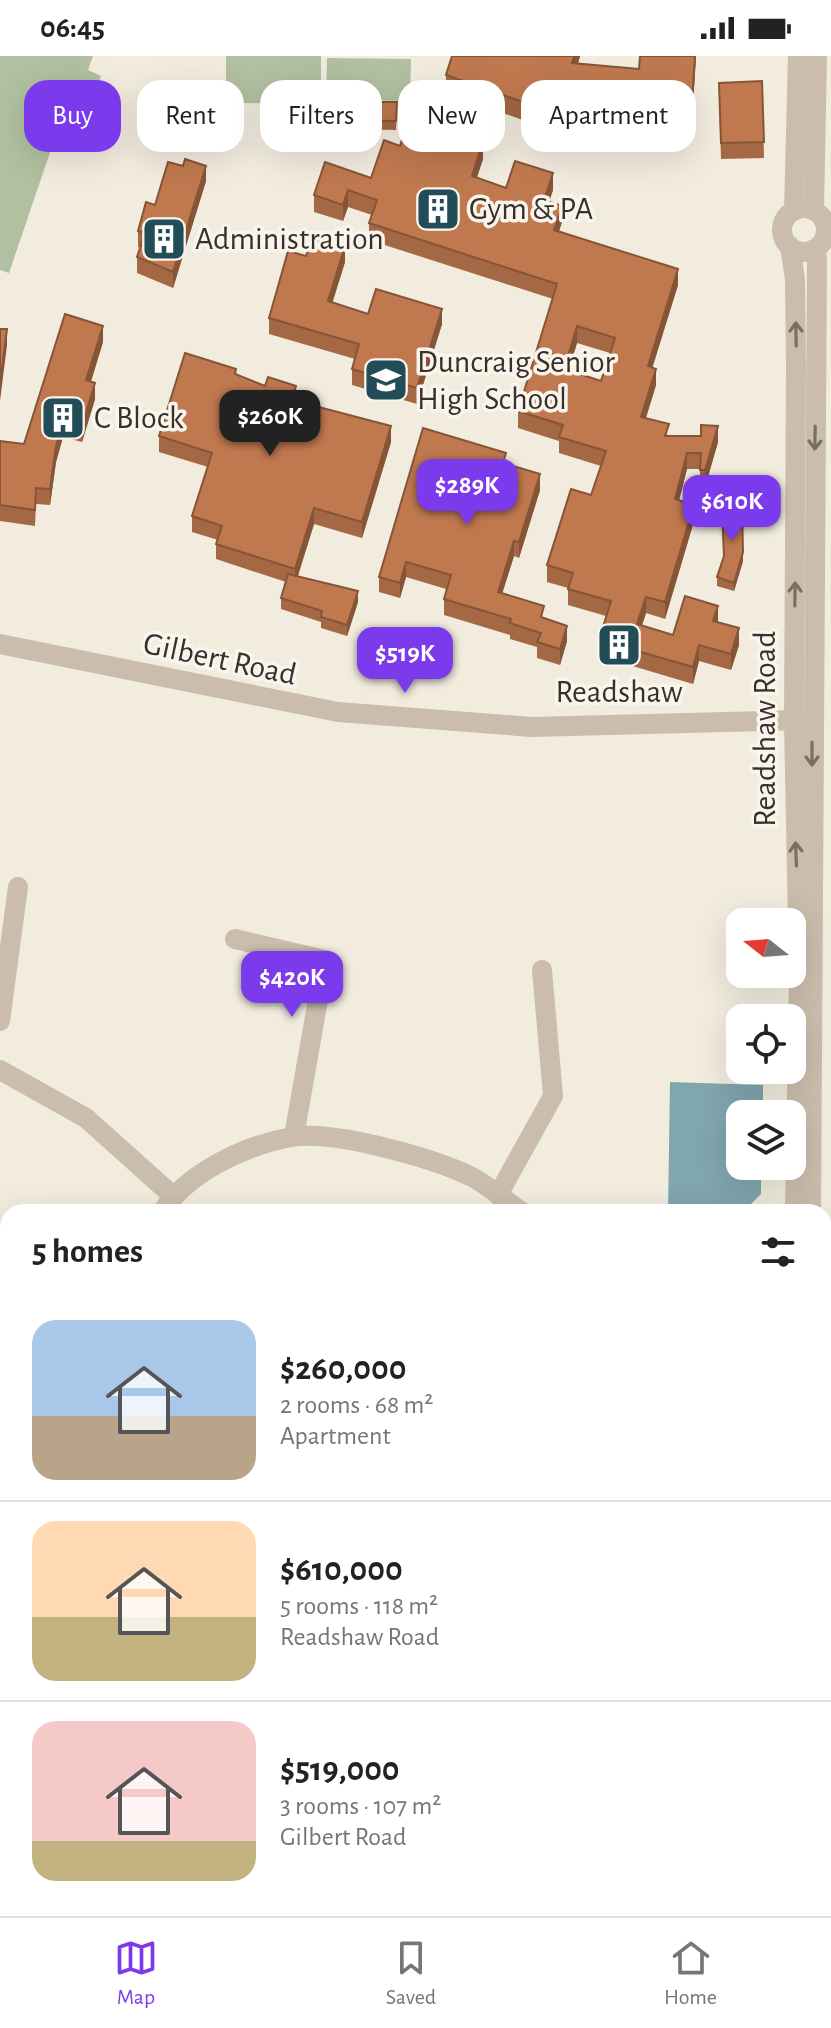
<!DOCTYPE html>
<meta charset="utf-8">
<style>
body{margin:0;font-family:"Alegreya Sans",sans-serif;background:#f2f2f2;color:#222;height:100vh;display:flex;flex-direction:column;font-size:30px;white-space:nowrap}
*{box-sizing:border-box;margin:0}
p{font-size:26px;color:#767676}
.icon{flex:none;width:44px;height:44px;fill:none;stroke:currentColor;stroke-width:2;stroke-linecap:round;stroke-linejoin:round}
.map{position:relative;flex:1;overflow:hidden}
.details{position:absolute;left:0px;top:1148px;width:832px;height:712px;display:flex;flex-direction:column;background:#fff;border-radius:24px 24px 0 0;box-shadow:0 8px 32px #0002}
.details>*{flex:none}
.guide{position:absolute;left:24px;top:24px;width:784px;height:72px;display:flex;gap:16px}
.needle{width:52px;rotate:287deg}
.controls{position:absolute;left:726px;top:852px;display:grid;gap:16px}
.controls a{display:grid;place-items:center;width:80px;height:80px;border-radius:16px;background:#fff;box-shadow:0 8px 32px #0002;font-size:40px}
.price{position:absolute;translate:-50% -68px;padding:0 18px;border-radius:16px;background:#7c3aed;color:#fff;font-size:26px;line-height:52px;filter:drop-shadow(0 2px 4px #0008)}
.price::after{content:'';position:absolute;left:50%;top:48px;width:24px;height:18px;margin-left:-12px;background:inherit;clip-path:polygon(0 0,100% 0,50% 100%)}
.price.selected{background:#222;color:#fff}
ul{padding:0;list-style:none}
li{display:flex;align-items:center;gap:24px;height:200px;padding:0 32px}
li+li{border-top:2px solid #e0e0e0}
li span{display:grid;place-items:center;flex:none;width:224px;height:160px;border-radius:24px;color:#555}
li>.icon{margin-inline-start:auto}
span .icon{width:96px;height:96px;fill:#fffc;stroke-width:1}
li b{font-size:34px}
h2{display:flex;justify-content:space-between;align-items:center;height:96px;padding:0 32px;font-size:34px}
.chip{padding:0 28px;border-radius:24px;background:#fff;box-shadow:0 8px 32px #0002;font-size:28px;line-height:72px}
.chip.selected{background:#7c3aed;color:#fff}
.status{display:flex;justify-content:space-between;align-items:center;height:56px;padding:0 40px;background:#fff;direction:ltr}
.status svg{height:22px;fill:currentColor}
.menu{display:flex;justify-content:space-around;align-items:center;height:112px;border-top:2px solid #e0e0e0;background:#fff;font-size:22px;color:#767676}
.menu a{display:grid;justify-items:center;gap:4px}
.menu .selected{color:#7c3aed}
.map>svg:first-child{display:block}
.green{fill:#b1c0a0}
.water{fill:#80a6ae}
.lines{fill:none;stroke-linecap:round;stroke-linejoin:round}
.minor{stroke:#cabdac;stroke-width:20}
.highway{stroke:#584c42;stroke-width:24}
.wall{fill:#a56844;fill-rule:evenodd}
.shaded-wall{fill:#865537}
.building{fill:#c0794f;stroke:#865537;stroke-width:2;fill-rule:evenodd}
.oneway{stroke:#7a6f64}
.labels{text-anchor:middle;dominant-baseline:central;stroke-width:7;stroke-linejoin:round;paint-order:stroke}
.poi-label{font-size:32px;fill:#38302a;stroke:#f9f5ec;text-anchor:start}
.street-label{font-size:32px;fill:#38302a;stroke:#f9f5ec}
</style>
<div class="status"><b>06:45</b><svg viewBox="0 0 49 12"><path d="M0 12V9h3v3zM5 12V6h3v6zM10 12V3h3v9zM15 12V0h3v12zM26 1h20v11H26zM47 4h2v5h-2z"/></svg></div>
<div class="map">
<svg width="831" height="1860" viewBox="0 0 831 1860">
<rect width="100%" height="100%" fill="#f2ecdf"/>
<g class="green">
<path d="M0 0H93L88 14 101 20 84 65 63 58 9 217 0 214Z"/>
<path d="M226 0H321V48L226 47Z"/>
<path d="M327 2 411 3 410 45 326 44Z"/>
<path d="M0 1410 8 1416V1585L0 1583Z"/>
</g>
<path class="water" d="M670 1026 763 1029V1058H740V1110H761V1138L743 1156H668Z"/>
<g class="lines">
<g class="minor">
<circle cx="804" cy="174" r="22"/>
<path d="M814 154 817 0"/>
<path d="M794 155 798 0"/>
<path d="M790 190 795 223 796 312 794 665 799 920 795 1156"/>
<path d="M0 588 338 656 532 671 804 664"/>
<path d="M235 883 325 904 294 1080"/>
<path d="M0 965 18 831"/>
<path d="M0 1014 86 1062 173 1140"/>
<path d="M498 1139 553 1040 542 914"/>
<path d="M162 1156C188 1116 246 1089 292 1081 334 1074 433 1102 472 1121 489 1130 506 1145 522 1156"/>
<path d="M811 1156 817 202 812 194"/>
<path d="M0 1387 8 1393"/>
<path d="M0 1632 8 1626"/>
</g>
<g class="highway">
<path d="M0 1606 8 1608"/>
<path d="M0 1675 8 1676"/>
<path d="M0 1713 8 1710"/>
<path d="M824 1755H831"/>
<path d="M824 1820 831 1821"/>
</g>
</g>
<g class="wall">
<path d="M452 0H580L578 8 639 13 640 0H696L692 63 563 50 554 75 446 37V19Z"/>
<path d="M762 25 764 102 721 103 719 43Z"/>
<path d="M348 46H397L396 74 347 73Z"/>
<path d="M400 90 483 103 476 122 506 132 553 134 549 146 562 166 559 175 678 229 652 311 656 329 646 362 669 380 718 386 705 431 700 430V413H687L679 444 694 465 665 563 646 557 642 569 673 579 718 566 739 589 731 614 699 605 693 628 599 600V584L606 560 568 549V532L547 526V509L591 439 601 410 559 397V385L518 372V355L553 243 369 184V167L372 159 348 151 343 165 314 156V139L371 122ZM577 287 610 297 601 325 568 315Z"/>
<path d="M206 125 173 232 137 217V201L140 192 138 191V175L155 149Z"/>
<path d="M306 200 345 206 332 247 368 258 442 268 417 348 352 329V313L355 303 269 278V262Z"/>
<path d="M103 286 91 326 95 343 82 386 63 381 56 406 50 449 36 448 35 470 0 465V385L24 388Z"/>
<path d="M236 319 391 386 362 482 314 468 298 520 358 546 347 580 321 572V566L281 553V542L286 526 216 503V488L218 484 192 476V460L208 411 159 396V380Z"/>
<path d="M506 408 540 434 519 502 514 500 502 537 544 563 567 585 560 609 537 602V591L510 583V579L444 559V543L446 533 406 521 400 542 379 536V521Z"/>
<path d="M743 505 734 535 717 530V521Z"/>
</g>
<g class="shaded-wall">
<path d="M574 0H580L572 25V7Z"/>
<path d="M695 0H696L692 63V45Z"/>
<path d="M563 32V50L554 75V57Z"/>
<path d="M432 70V86L427 85Z"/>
<path d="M483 86V103L472 137V120Z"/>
<path d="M206 110V125L173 232V216Z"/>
<path d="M553 117V134L544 161V144Z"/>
<path d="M348 134V151L343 165V149Z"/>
<path d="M562 150V166L554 190V174Z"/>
<path d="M345 190V206L328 261V245Z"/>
<path d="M678 213V229L648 326V310Z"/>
<path d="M442 253V268L417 348V332Z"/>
<path d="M103 270V286L86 340V324Z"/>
<path d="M577 270V287L564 330V313Z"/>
<path d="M7 273V289L0 345V329Z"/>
<path d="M656 313V329L641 377V361Z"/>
<path d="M95 327V343L82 386V370Z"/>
<path d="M296 330V346L292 344Z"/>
<path d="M63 365V381L56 406 50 449V433L56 390Z"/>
<path d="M391 370V386L362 482V466Z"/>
<path d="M718 370V386L705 431V414Z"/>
<path d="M687 397V413L675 460V443Z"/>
<path d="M540 418V434L519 502V486Z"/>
<path d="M694 449V465L665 563V546Z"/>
<path d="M314 452V468L295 528V513Z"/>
<path d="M514 485V500L498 551V536Z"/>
<path d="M743 496V505L734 535V527Z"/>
<path d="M406 506V521L400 542V527Z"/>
<path d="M358 535V546L347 580V569Z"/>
<path d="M646 541V557L637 584V568Z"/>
<path d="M718 550V566L713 565Z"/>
<path d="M567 570V585L560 609V593Z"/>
<path d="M739 572V589L731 614V598Z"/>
<path d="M699 589V605L693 628V611Z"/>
</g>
<g class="building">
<path d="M452 0H574L572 7 639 13 640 0H695L692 45 563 32 554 57 446 19Z"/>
<path d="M762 25 764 86 721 87 719 27Z"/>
<path d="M348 46H397L396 65 347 64Z"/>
<path d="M409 62 432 70 427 85 456 94 461 79 483 86 472 120 506 132 515 105 553 117 544 144 562 150 554 174 678 213 648 310 656 313 641 361 669 368 665 380H701V369L718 370 705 414H700L701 397H687L675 443 694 449 665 546 646 541 637 568 673 579 685 540 718 550 713 565 739 572 731 598 699 589 693 611 599 584 611 545 568 533 573 517 547 509 571 433 591 439 606 395 559 381 563 369 518 355 557 228 369 167 377 144 348 134 343 149 314 139 325 106 371 122 384 84 400 90ZM577 270 615 282 601 325 564 313Z"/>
<path d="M185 103 206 110 173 216 137 201 145 177 138 175 146 146 155 149 168 106 183 110Z"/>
<path d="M312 181 345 190 328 245 368 258 376 233 442 253 417 332 352 313 359 288 269 262 288 195 306 200Z"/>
<path d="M65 258 103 270 86 324 95 327 82 370 63 365 56 390 50 433 36 432 35 454 0 449V385L24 388Z"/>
<path d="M0 273H7L0 329Z"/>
<path d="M185 297 236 313 235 318 265 330 268 321 296 330 292 344 391 370 362 466 314 452 295 513 216 488 222 470 192 460 212 397 159 380Z"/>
<path d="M423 372 506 397 503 407 540 418 519 486 514 485 498 536 544 550 541 561 567 570 560 593 537 586 541 577 510 567 511 563 444 543 451 519 406 506 400 527 379 521Z"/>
<path d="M722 452H742L743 496 734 527 717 521 724 500Z"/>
<path d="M288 518 358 535 347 569 321 561 322 555 281 542Z"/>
</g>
<defs><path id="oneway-shaft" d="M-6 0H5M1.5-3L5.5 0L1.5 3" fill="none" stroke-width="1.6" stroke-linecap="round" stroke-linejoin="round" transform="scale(2)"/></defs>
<g class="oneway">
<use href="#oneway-shaft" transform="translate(796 278) rotate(-91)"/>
<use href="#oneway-shaft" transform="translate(815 382) rotate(91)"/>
<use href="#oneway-shaft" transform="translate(795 538) rotate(-89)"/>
<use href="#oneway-shaft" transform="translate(812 698) rotate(90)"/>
<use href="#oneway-shaft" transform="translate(796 798) rotate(-92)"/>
</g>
<defs>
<g id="building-square" transform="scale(2.3)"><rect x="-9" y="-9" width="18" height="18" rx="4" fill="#224d58" stroke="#f9f5ec"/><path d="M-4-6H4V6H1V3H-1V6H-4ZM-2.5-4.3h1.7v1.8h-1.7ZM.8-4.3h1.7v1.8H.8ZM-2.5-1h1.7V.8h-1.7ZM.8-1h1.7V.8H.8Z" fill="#fff"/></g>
<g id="school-square" transform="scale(2.3)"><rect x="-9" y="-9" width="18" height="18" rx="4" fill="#224d58" stroke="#f9f5ec"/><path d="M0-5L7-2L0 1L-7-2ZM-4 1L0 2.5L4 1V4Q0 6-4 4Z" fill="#fff"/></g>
</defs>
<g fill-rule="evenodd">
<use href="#building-square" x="438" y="153"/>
<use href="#building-square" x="164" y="183"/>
<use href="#school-square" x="386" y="324"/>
<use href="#building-square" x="63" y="362"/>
<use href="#building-square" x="619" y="589"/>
</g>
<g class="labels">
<g class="poi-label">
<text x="469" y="153">Gym &amp; PA</text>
<text x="195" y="183">Administration</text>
<text x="417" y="306">Duncraig Senior<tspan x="417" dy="37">High School</tspan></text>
<text x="94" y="362">C Block</text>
<text x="619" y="636" text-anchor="middle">Readshaw</text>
</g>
<g class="street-label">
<text transform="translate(220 603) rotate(12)">Gilbert Road</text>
<text transform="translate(765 673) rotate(-90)">Readshaw Road</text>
</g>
</g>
</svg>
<div class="controls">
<a><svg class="needle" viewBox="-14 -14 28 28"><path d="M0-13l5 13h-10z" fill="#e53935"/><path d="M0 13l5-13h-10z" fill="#767676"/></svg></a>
<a><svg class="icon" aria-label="locate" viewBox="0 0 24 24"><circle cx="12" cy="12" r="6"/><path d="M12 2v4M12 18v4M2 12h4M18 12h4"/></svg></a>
<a><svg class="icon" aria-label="layers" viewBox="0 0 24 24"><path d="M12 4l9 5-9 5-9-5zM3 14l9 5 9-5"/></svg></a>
</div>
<b class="price selected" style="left:270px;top:402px">$260K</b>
<b class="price" style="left:467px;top:471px">$289K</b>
<b class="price" style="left:732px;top:487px">$610K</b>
<b class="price" style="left:405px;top:639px">$519K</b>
<b class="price" style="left:292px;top:963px">$420K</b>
<div class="guide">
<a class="chip selected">Buy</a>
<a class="chip">Rent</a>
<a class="chip">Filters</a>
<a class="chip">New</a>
<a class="chip">Apartment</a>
</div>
<section class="details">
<h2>5 homes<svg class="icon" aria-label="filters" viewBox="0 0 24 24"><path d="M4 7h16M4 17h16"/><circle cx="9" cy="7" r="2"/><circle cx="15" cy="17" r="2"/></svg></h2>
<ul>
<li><span style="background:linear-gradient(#a9c7e8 60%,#b9a48a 0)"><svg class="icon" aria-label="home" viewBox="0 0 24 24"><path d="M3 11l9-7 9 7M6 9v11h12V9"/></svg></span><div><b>$260,000</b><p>2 rooms · 68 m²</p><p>Apartment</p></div></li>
<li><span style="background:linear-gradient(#ffd9b3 60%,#c2b280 0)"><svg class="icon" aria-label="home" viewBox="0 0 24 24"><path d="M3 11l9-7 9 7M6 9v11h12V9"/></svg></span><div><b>$610,000</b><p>5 rooms · 118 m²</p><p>Readshaw Road</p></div></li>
<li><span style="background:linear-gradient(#f6c9c9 75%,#c2b280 0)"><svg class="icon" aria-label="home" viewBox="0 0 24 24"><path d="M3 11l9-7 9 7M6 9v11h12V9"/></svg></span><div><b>$519,000</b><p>3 rooms · 107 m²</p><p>Gilbert Road</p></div></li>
</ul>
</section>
</div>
<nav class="menu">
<a class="selected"><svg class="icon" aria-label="map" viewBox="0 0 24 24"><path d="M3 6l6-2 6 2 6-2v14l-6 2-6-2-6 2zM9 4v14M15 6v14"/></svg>Map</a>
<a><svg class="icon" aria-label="saved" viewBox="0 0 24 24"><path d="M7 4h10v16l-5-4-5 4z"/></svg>Saved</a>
<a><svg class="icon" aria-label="home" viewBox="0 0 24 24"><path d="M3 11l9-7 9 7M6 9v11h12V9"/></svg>Home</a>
</nav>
